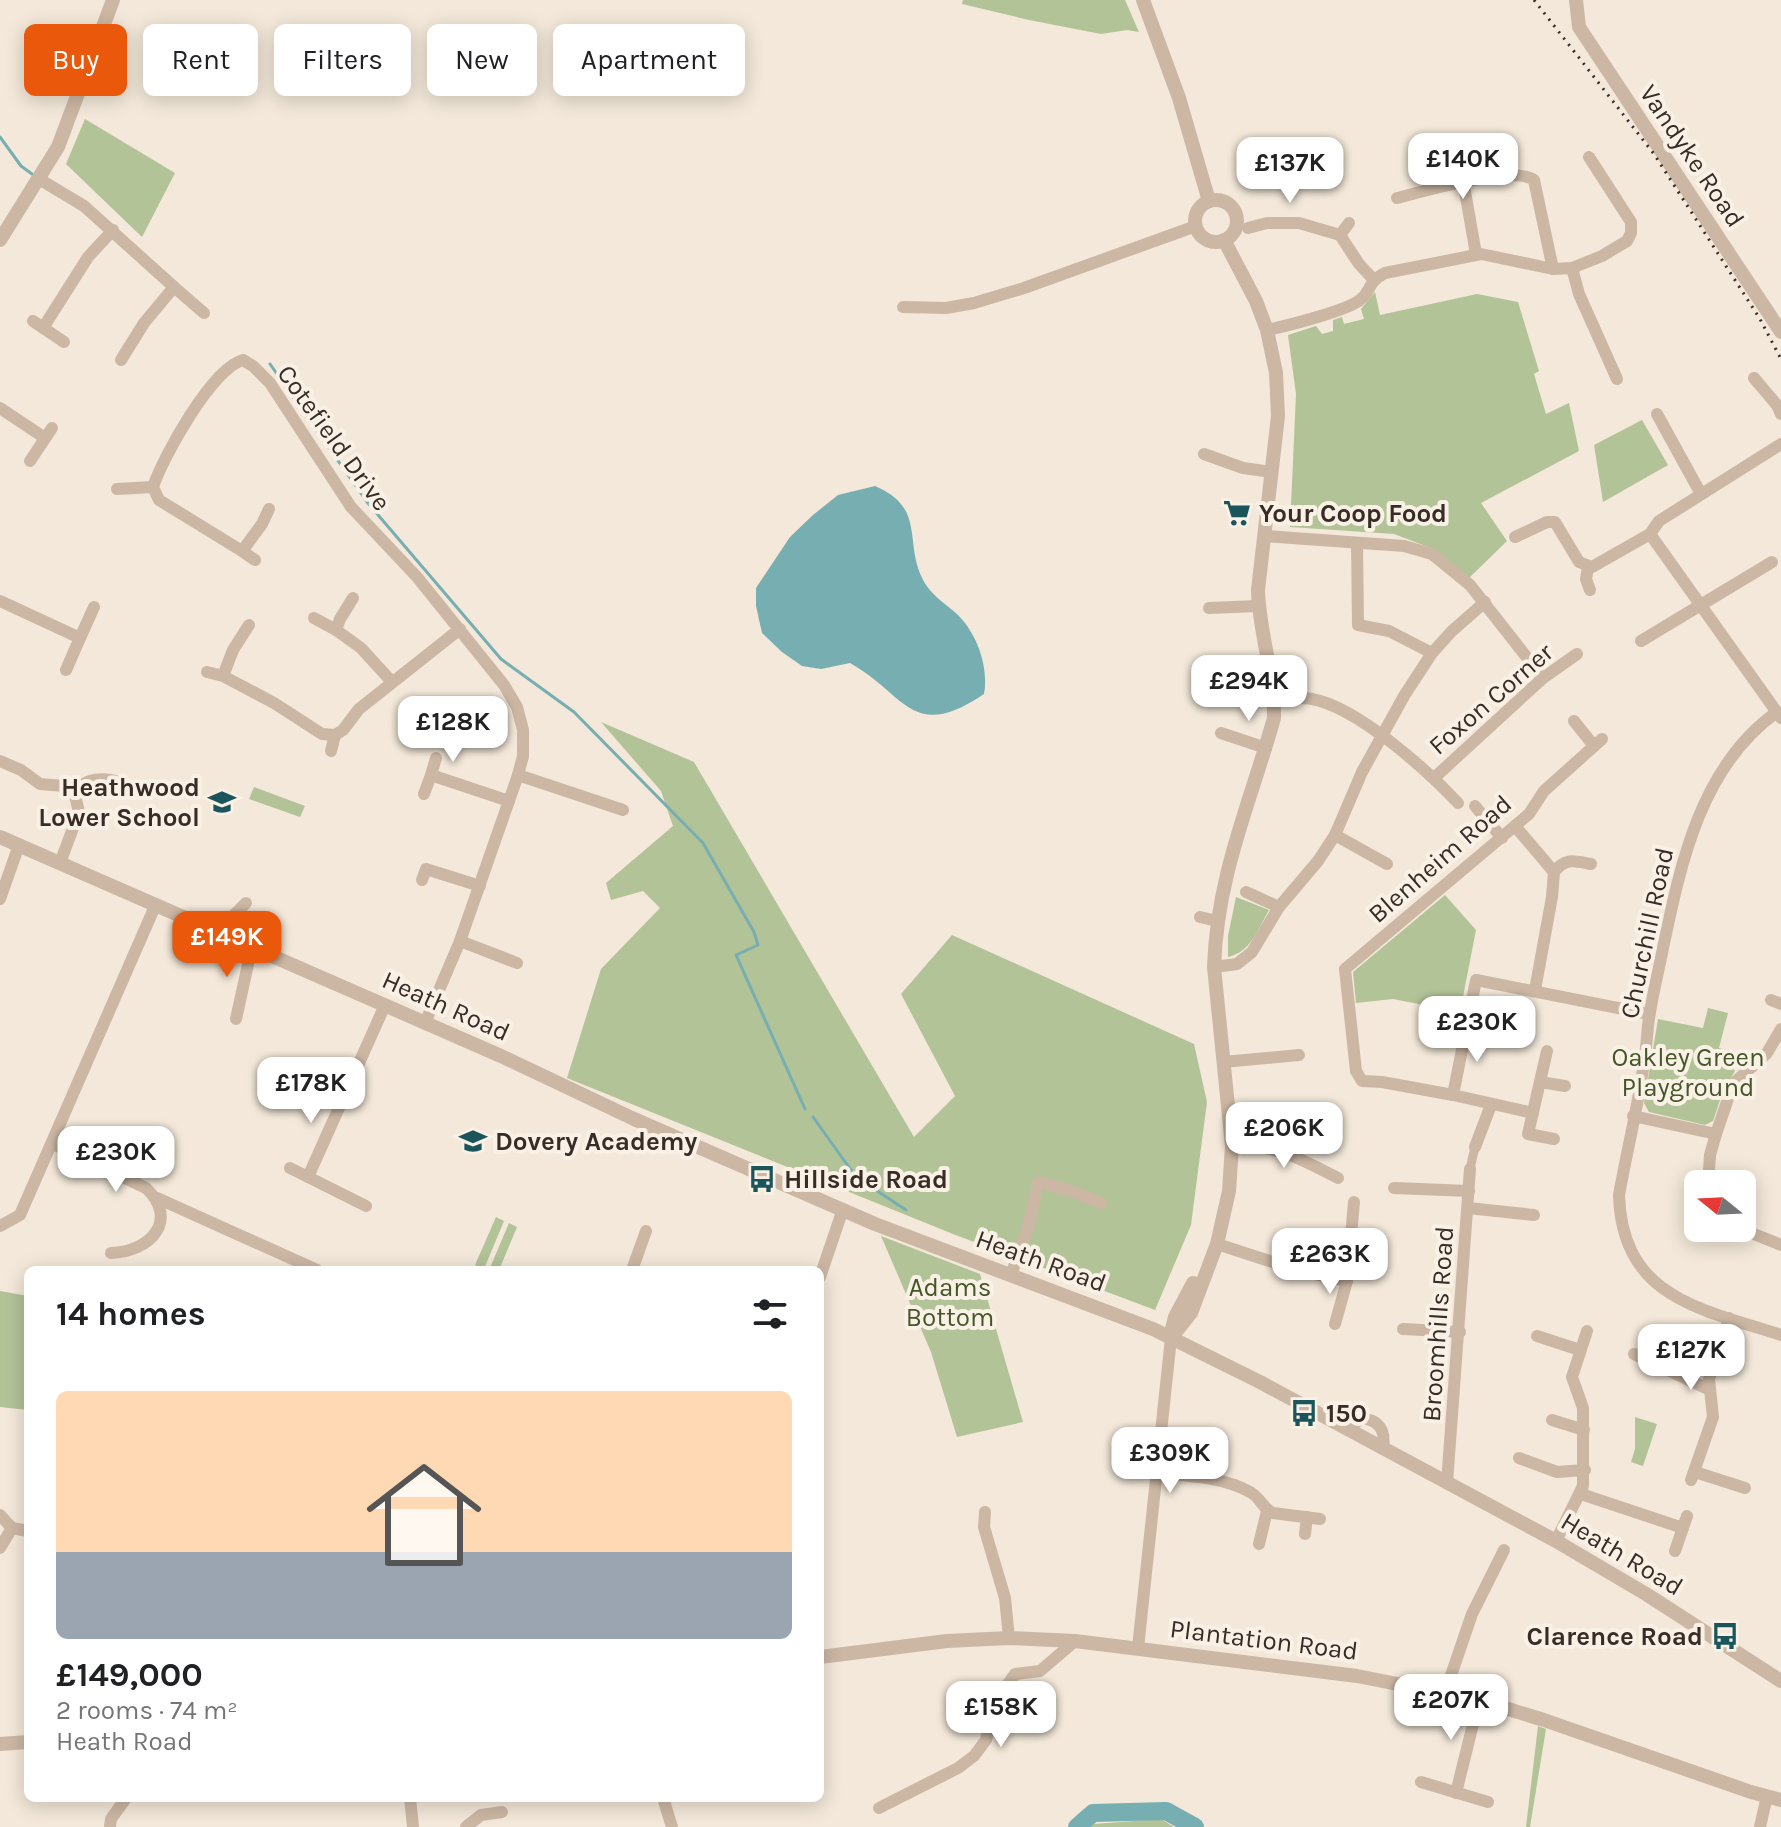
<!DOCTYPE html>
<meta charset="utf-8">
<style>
body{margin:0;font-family:Karla,sans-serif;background:#f6f6f6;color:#202124;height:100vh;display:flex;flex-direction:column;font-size:30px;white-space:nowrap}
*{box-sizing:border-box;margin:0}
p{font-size:26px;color:#757577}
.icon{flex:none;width:44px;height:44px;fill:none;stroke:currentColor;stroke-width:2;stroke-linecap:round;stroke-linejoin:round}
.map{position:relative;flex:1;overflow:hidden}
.sheet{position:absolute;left:24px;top:1266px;width:800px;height:536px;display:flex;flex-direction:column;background:#fff;border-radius:12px;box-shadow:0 4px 20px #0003}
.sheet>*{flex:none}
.banner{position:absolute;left:24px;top:24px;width:800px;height:72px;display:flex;gap:16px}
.needle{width:52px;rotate:288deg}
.controls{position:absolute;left:1684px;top:1170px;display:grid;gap:16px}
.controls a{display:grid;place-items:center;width:72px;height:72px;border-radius:12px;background:#fff;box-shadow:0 4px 20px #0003;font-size:40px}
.price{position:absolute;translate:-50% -68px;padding:0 18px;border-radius:16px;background:#fff;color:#222;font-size:26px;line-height:52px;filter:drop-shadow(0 2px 4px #0008)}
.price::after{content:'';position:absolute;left:50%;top:48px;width:24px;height:18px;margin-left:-12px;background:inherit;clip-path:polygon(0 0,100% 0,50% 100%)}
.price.selected{background:#ea580c;color:#fff}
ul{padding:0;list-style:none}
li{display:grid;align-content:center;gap:16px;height:424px;padding:0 32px}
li+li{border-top:2px solid #e0e0e0}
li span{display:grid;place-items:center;height:248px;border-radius:12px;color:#555}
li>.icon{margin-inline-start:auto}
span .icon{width:144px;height:144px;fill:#fffc;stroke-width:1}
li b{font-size:34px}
h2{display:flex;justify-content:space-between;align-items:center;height:96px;padding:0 32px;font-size:34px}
.chip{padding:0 28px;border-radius:12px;background:#fff;box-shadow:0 4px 20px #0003;font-size:28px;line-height:72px}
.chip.selected{background:#ea580c;color:#fff}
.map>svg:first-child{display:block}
.green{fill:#b3c398}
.water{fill:#76aeb2}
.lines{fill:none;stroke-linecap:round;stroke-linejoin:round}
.stream{stroke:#76aeb2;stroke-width:3}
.river{stroke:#76aeb2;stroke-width:18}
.pedestrian{stroke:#ccb7a4;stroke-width:9}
.minor{stroke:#ccb7a4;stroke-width:12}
.tertiary{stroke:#ccb7a4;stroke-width:14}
.rail{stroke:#372c26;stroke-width:3;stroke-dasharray:2 6;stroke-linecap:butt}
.labels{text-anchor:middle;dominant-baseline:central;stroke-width:8;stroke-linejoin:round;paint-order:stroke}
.street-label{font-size:26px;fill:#372c26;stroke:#faf1e6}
.poi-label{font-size:26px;font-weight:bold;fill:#372c26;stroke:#faf1e6;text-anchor:start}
.park-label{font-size:26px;fill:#445728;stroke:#faf1e6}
</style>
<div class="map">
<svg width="1781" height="1827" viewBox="0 0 1781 1827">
<rect width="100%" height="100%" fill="#f3e8d9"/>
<g class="green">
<path d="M963 0H1125L1139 32 1127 30 1101 34 1029 20 962 4Z"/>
<path d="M85 119 175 173 142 237 66 164Z"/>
<path d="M1375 292 1380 315 1477 294 1518 302 1539 371 1534 374 1546 414 1569 403 1579 451 1481 503 1507 541 1469 578 1436 550 1394 534 1290 527 1296 394 1288 335 1316 326 1322 334 1333 331V320L1342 317 1344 324 1364 319 1361 309Z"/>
<path d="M1642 420 1668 465 1603 502 1594 445Z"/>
<path d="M601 722 694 762 914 1137 955 1096 901 994 952 935 1194 1044 1207 1102 1191 1225 1155 1310 953 1234 567 1078 601 969 660 908 643 891 611 900 606 883 673 826 661 791Z"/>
<path d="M254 787 305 806 300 817 249 799Z"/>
<path d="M1445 895 1476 930 1460 1012 1393 999 1356 1003 1353 972Z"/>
<path d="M1236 897 1269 910C1258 929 1251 952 1228 957V936Z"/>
<path d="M1708 1008 1728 1013 1719 1048 1731 1051 1730 1065 1735 1071 1723 1091 1713 1121 1705 1125 1649 1112 1644 1103 1658 1019 1703 1028Z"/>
<path d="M496 1217 504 1221 484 1269 475 1265Z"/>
<path d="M509 1223 517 1227 499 1270H489Z"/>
<path d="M881 1236 980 1274 1023 1422 957 1437 931 1352Z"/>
<path d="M0 1291 28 1296V1410L0 1407Z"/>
<path d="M1635 1417 1657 1424 1643 1466 1631 1462 1635 1449Z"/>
<path d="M1538 1726 1546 1729 1530 1827H1526Z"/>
<path d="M1161 1819 1174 1827H1090L1094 1824Z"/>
</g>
<path class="water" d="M875 486C929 509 901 545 926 585 934 597 947 605 958 615 977 634 989 667 984 694 911 743 906 694 850 663L821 669 802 666 782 652 762 633 756 606V588L790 537 813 515 838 495Z"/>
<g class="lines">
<g class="stream">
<path d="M0 137 21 166 32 174"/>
<path d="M270 364 367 502 501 659 574 712 703 843 754 932 758 945 736 955 805 1109"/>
<path d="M813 1117 856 1177 906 1210"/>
</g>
<path class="river" d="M1077 1827 1093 1813 1166 1811 1195 1827"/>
<path class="pedestrian" d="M1470 1169 1475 1147"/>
<g class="minor">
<path d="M39 179 84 206 174 287 144 323 121 360"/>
<path d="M1463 180 1476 254"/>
<path d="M1397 198C1424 191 1514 165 1534 180L1553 269"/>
<path d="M1349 223 1340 235 1359 264 1373 279"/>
<path d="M1248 228 1267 223H1299L1340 235"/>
<path d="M1572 268 1579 294 1617 379"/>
<path d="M174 287 204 313"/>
<path d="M903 307 946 308 974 303 1024 288 1196 226"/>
<path d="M33 321 64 342"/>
<path d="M43 328 88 257 113 230"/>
<path d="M1267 330C1286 326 1346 311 1360 300 1372 291 1366 283 1385 273L1481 254 1553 269 1572 268 1602 256 1627 241 1631 233V222L1589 157"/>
<path d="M1754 378 1777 405 1781 414"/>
<path d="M0 408 45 438"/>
<path d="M1657 414 1701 494"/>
<path d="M1204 454 1243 468 1272 472"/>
<path d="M30 461 52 428"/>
<path d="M117 489 153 487"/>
<path d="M269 509 262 524 242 551 159 500 153 487C163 457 212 368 243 360L253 366 270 383 351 507 417 577 504 685 517 707 523 730V756L518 775 460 941 425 1023"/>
<path d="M1650 534 1781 718"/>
<path d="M1265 536 1404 546 1432 554 1470 585 1543 678"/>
<path d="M1515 537 1547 522H1555L1579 562 1592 567 1650 534 1659 521 1781 444"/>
<path d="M1357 544 1358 625 1389 631 1432 653"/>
<path d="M242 551 255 560"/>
<path d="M1588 567 1586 579 1590 590"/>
<path d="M353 598 340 619 336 630 361 648 392 682"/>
<path d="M0 601 80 638 94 607"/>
<path d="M1209 608 1258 606"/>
<path d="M314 618 336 630"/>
<path d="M249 625 233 650 223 676 274 703 322 734 335 735 343 730 359 709 460 629"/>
<path d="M1641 641 1772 562"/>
<path d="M66 670 80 638"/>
<path d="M207 672 223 676"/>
<path d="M1274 698C1286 699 1300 697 1312 699 1357 707 1427 770 1458 803"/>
<path d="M1777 712C1701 766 1681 862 1663 948 1658 974 1651 1000 1648 1026 1644 1082 1629 1140 1619 1195 1622 1298 1701 1309 1781 1335"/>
<path d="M1574 721 1594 746"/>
<path d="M1221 733 1266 748"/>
<path d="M331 751 335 735"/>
<path d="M0 761 21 770 40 784 64 786 74 791 79 812 60 863"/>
<path d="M431 775 436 758"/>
<path d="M518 775 623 810"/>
<path d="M1434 778 1543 678 1577 654"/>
<path d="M74 791C88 778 102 777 120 782"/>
<path d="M424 794 431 775 509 801"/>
<path d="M1475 806 1502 838"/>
<path d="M1515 826 1554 872 1552 897 1535 990"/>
<path d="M1335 835 1387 864"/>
<path d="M1554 872C1566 857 1574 861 1591 864"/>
<path d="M422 880 426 869 480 886"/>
<path d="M1246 892 1279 907"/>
<path d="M0 899 19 845"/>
<path d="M1200 917 1217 921"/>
<path d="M222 933 233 916 246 903"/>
<path d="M460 941 517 963"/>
<path d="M1214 967 1237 964 1252 952 1279 907 1318 861 1335 835 1362 772 1404 696 1432 653 1452 631 1485 602"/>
<path d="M1771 1000 1781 1004"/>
<path d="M236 1019 252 946"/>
<path d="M1547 1051 1528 1134 1554 1139"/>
<path d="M1223 1062 1299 1055"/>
<path d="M1540 1082 1565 1086"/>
<path d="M1453 1095 1382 1082 1362 1081 1356 1071 1345 969 1529 814 1544 791 1602 739"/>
<path d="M1533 1113 1453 1095 1476 980 1648 1014"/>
<path d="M1633 1116 1716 1134 1710 1155 1708 1184"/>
<path d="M1716 1134 1733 1084 1767 1053 1781 1029"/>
<path d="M53 1144 146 1188C180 1220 150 1252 111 1253"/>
<path d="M1232 1146C1276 1144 1301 1159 1338 1178"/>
<path d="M1475 1147 1491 1105"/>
<path d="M290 1168 308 1177"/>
<path d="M1394 1188 1469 1191"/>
<path d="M157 1198 317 1270"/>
<path d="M366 1206 308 1177 385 1005"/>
<path d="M1468 1208 1534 1215"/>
<path d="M0 1226 20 1215 156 904"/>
<path d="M1739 1228 1781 1245"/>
<path d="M1217 1244 1300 1271 1347 1281 1354 1202"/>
<path d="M632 1270 646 1231"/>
<path d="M1011 1275 1029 1224 1038 1182 1071 1191 1101 1203"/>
<path d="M820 1277 843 1209"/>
<path d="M1335 1324 1347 1281"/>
<path d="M1403 1329 1460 1332"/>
<path d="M1537 1336 1580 1350"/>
<path d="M1634 1354 1708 1389"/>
<path d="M1552 1420 1584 1430"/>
<path d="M1348 1430 1361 1418C1380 1420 1386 1431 1383 1449"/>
<path d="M1519 1458 1557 1472 1585 1470"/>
<path d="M1695 1472 1745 1488"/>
<path d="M1154 1473C1186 1476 1221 1476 1250 1492 1260 1497 1263 1509 1273 1513L1320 1519"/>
<path d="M1691 1480 1713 1417 1709 1379 1729 1318"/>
<path d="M1447 1483 1470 1169"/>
<path d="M1581 1494 1683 1528"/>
<path d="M985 1512 984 1527 1005 1598 1009 1638"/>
<path d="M0 1515 12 1528"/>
<path d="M1305 1534 1307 1517"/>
<path d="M1556 1541 1583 1486V1408L1572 1377 1587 1331"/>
<path d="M1259 1544 1267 1511"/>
<path d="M0 1548 12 1528 28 1531"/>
<path d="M1675 1551 1687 1516"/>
<path d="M1138 1648 1171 1338"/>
<path d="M1445 1693 1472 1614 1504 1550"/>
<path d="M1421 1782 1488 1802"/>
<path d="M1456 1793 1479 1700"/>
<path d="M410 1798 413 1827"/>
<path d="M663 1798 672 1827"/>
<path d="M879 1808 958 1768 974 1756 986 1740 993 1705 1015 1674 1040 1671 1075 1641"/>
<path d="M110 1827 111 1819 126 1798"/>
<path d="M466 1827 481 1815 502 1812"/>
<path d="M1760 1827 1767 1796"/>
</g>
<g class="tertiary">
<path d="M1143 0 1179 98 1209 201"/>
<path d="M1576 0 1579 27 1781 332"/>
<circle cx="1216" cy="221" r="21"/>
<path d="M0 240 58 147 113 0"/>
<path d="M0 837 501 1056 634 1119 875 1224 1153 1329 1260 1382 1556 1541 1646 1594 1781 1681"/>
<path d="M1171 1333 1175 1317 1193 1283"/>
<path d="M1171 1338 1191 1313 1217 1244 1229 1191 1232 1146 1214 967C1217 875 1250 804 1274 718 1275 674 1259 633 1258 590L1278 416 1276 373 1267 330 1256 301 1224 240"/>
<path d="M820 1657 947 1641 1009 1638 1075 1641 1357 1676 1479 1700 1544 1720 1751 1792 1781 1800"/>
<path d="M0 1744 28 1742"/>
</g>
<path class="rail" d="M1534 0 1654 154 1760 319 1781 359"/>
</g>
<defs>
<g id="supermarket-bare" transform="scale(2.16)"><path d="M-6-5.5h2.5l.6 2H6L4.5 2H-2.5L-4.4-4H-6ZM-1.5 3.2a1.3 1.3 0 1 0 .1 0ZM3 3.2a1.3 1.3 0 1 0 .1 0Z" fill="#19555b" stroke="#faf1e6" stroke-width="2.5" paint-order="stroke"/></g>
<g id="school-bare" transform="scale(2.16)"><path d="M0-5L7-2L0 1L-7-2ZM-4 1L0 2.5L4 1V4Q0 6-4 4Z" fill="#19555b" stroke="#faf1e6" stroke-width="2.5" paint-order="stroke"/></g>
<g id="bus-bare" transform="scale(2.16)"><path d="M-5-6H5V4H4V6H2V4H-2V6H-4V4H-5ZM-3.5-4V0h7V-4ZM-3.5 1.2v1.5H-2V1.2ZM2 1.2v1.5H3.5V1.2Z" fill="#19555b" stroke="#faf1e6" stroke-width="2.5" paint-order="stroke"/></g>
</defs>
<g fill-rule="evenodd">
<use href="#supermarket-bare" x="1237" y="513"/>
<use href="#school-bare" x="222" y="802"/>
<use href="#school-bare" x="473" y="1141"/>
<use href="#bus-bare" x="762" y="1179"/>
<use href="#bus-bare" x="1304" y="1413"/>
<use href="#bus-bare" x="1725" y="1636"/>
</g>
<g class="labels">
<g class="street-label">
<text transform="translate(1692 156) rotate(56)">Vandyke Road</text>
<text transform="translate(334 438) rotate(54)">Cotefield Drive</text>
<text transform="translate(1491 699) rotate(-41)">Foxon Corner</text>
<text transform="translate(1440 859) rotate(-41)">Blenheim Road</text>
<text transform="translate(1647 933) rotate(-78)">Churchill Road</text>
<text transform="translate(446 1006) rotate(24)">Heath Road</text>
<text transform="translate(1041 1261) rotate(20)">Heath Road</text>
<text transform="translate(1438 1324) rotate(-86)">Broomhills Road</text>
<text transform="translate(1622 1554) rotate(31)">Heath Road</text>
<text transform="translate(1264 1640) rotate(7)">Plantation Road</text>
</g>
<g class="poi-label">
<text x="1259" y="513">Your Coop Food</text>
<text x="200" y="787" text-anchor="end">Heathwood<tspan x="200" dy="30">Lower School</tspan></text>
<text x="495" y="1141">Dovery Academy</text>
<text x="784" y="1179">Hillside Road</text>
<text x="1326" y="1413">150</text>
<text x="1703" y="1636" text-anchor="end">Clarence Road</text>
</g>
<g class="park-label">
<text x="1688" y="1057">Oakley Green<tspan x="1688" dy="30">Playground</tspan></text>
<text x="950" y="1287">Adams<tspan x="950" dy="30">Bottom</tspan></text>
</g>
</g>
</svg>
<div class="controls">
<a><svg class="needle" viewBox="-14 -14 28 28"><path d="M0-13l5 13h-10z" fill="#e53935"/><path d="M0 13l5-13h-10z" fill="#757577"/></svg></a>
</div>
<b class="price" style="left:1463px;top:201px">£140K</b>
<b class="price" style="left:1290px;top:205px">£137K</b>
<b class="price" style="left:1249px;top:723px">£294K</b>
<b class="price" style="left:453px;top:764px">£128K</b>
<b class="price selected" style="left:227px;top:979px">£149K</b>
<b class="price" style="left:1477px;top:1064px">£230K</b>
<b class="price" style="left:311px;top:1125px">£178K</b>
<b class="price" style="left:1284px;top:1170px">£206K</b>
<b class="price" style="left:116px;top:1194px">£230K</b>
<b class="price" style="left:1330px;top:1296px">£263K</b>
<b class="price" style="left:1691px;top:1392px">£127K</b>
<b class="price" style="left:1170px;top:1495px">£309K</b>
<b class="price" style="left:1451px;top:1742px">£207K</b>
<b class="price" style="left:1001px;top:1749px">£158K</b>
<div class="banner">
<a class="chip selected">Buy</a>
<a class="chip">Rent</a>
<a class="chip">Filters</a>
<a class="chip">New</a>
<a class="chip">Apartment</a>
</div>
<section class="sheet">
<h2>14 homes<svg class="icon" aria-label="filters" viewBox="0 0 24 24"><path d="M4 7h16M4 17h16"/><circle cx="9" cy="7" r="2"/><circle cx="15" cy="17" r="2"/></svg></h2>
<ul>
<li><span style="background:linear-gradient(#ffd9b3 65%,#9aa5b1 0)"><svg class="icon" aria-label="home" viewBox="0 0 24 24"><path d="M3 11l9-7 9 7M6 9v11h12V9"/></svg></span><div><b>£149,000</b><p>2 rooms · 74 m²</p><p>Heath Road</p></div></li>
</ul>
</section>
</div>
